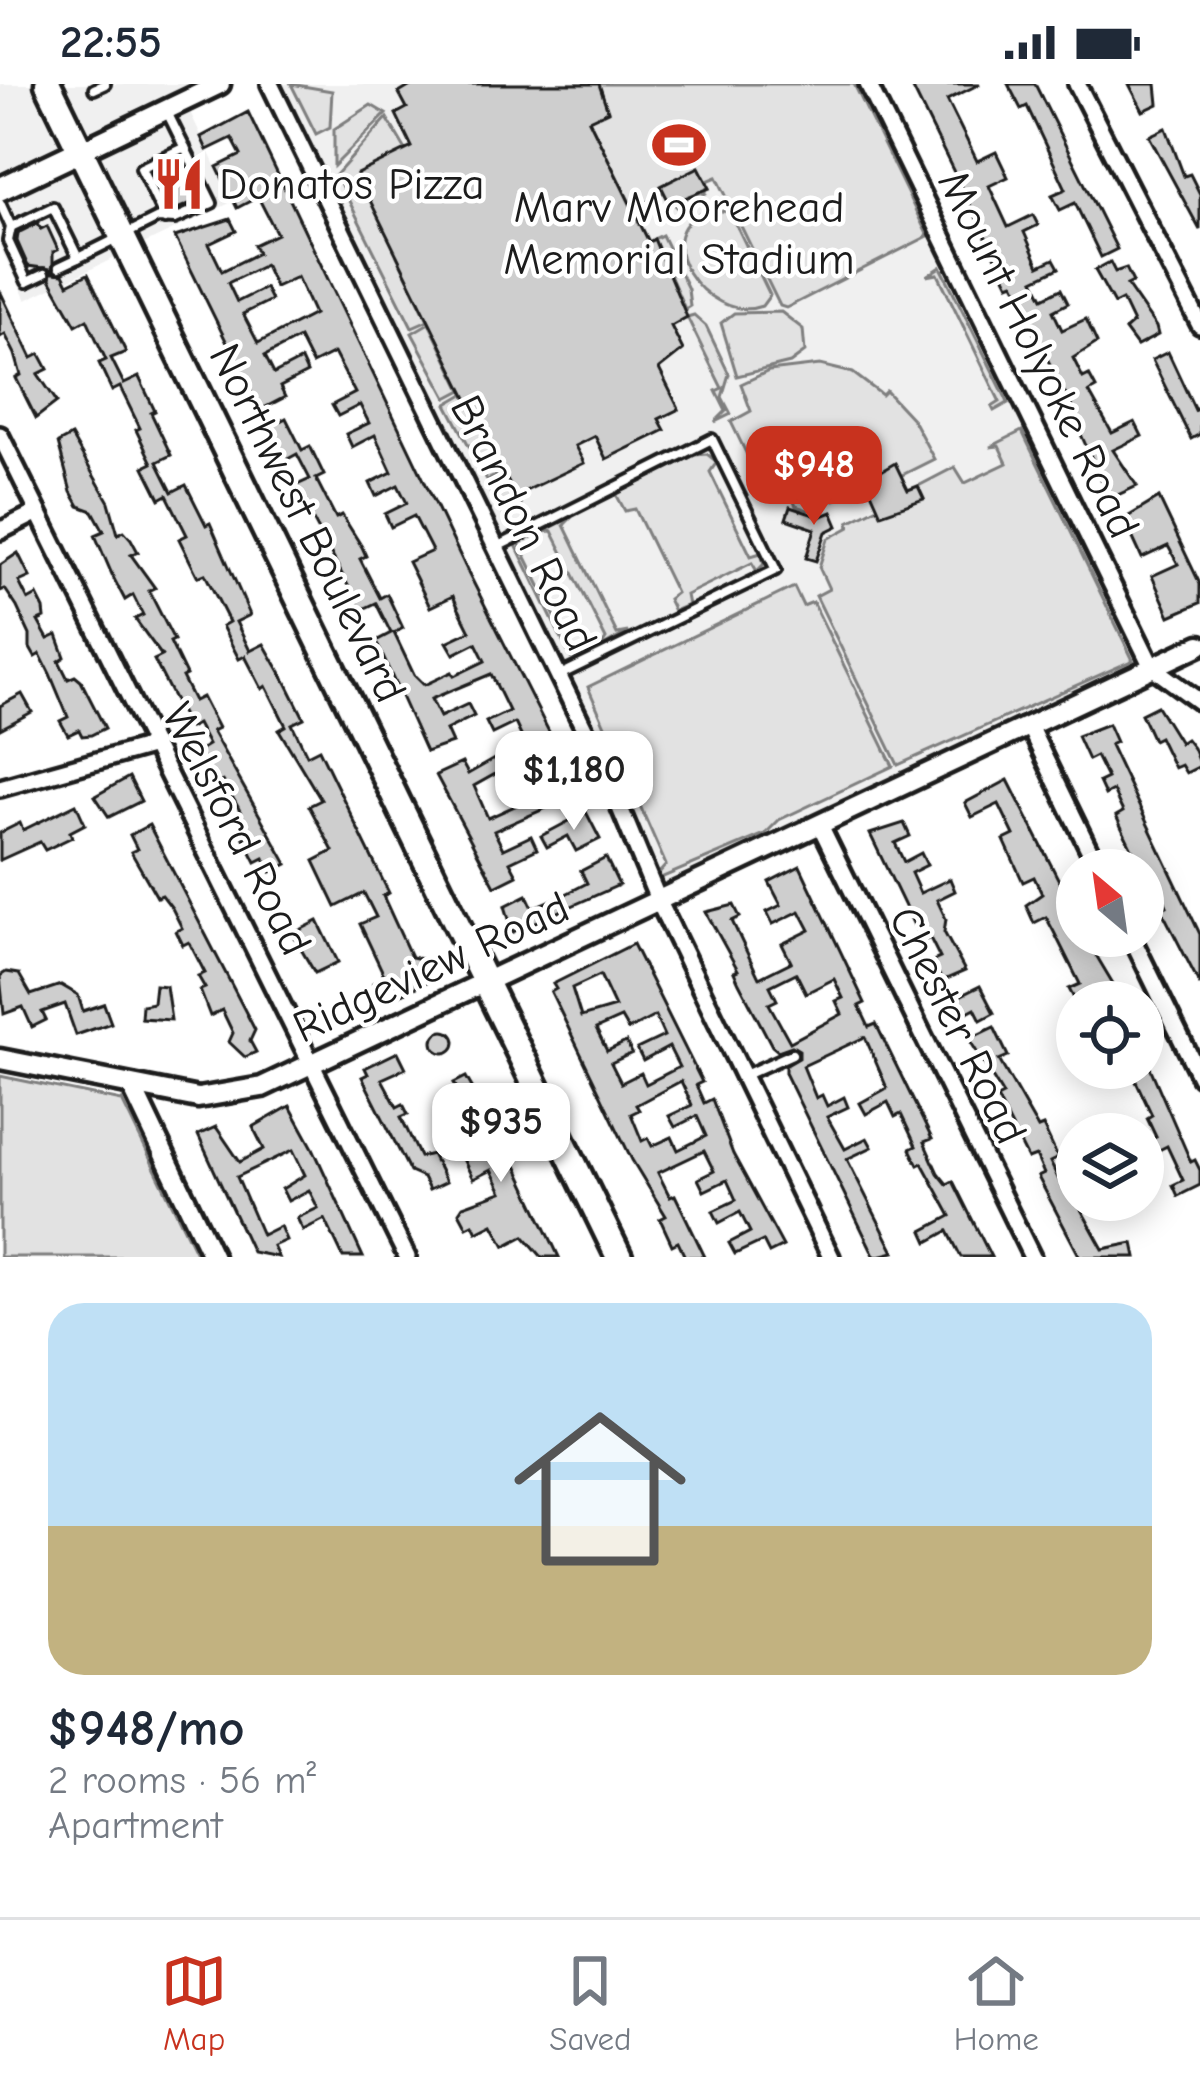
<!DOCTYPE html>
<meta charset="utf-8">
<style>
body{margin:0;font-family:"Comic Neue",sans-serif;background:#f2f2f3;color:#1f2937;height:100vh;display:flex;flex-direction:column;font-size:45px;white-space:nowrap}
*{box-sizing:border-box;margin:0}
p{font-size:39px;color:#747a83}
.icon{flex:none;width:66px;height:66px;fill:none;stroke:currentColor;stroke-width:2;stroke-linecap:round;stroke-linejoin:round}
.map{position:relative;height:1173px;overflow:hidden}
.drawer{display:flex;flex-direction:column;background:#fff;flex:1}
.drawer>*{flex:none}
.needle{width:78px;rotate:331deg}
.controls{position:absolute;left:1056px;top:765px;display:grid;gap:24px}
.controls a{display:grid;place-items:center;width:108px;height:108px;border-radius:50%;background:#fff;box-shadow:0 6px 30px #0003;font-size:60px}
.price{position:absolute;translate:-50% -102px;padding:0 27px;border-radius:24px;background:#fff;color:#222;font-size:39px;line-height:78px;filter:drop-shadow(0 3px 6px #0008)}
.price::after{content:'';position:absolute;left:50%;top:72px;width:36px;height:27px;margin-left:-18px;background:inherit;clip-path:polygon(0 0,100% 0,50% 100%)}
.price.current{background:#c8321e;color:#fff}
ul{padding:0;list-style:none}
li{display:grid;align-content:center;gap:24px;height:636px;padding:0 48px}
li span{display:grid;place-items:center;height:372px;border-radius:36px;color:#555}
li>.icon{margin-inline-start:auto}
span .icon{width:216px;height:216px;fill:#fffc;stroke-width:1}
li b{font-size:51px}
.status{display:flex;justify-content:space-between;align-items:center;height:84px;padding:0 60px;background:#fff;direction:ltr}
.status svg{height:33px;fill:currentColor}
.tab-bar{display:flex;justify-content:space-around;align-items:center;height:168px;border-top:3px solid #e0e1e3;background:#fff;font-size:33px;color:#747a83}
.tab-bar a{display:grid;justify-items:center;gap:6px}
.tab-bar .current{color:#c8321e}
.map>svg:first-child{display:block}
.built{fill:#f0f0f0;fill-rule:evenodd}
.green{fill:#e2e2e2;stroke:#7f7f7f;stroke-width:3}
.building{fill:#cecece;stroke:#1c1c1c;stroke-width:3;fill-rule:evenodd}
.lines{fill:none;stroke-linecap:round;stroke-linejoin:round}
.service-casing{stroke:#1c1c1c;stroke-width:16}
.minor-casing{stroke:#1c1c1c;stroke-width:24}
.tertiary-casing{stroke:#1c1c1c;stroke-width:27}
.secondary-casing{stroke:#1c1c1c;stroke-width:30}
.primary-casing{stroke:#1c1c1c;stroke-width:33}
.service{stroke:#fff;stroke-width:8}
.minor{stroke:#fff;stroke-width:15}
.tertiary{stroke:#fff;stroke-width:18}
.secondary{stroke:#fff;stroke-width:21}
.primary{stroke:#fff;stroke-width:24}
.labels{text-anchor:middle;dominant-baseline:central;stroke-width:9;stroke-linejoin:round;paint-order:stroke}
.poi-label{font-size:45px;fill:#1c1c1c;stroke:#fff;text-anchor:start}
.street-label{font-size:45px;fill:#1c1c1c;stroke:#fff}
</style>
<div class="status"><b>22:55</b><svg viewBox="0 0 49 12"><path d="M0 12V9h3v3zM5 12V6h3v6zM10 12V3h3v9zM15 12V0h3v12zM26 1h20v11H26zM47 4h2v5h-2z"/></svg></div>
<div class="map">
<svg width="1200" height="1173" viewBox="0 0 1200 1173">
<rect width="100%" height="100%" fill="#fff"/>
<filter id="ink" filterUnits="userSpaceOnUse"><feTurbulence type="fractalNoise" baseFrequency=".00833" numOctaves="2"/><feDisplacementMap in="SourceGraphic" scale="24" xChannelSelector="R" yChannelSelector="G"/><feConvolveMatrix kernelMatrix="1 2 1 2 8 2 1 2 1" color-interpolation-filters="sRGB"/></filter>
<g filter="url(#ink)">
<g class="built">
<path d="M0 0H220L185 17 232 118 26 216 0 163Z"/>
<path d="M270 0H868L1152 583 659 817ZM695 371 717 377 710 387 751 473 759 469 763 482 757 486 752 478 685 511 689 518 669 514 676 510 634 424 627 427Z"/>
</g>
<g class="green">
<path d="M291 0 332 7 330 43 316 50Z"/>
<path d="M553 0H854L928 152 786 224 780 222 717 93 707 97 706 109 677 123 663 108 636 125 639 137 586 30Z"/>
<path d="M371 21 386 30 334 82V45Z"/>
<path d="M387 34 406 66 397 172 428 236 412 243 336 91Z"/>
<path d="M712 126 730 128 770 211 762 222C706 242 638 144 712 126Z"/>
<path d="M662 151 688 205 690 222 685 225 654 155Z"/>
<path d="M941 183 1006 314 1008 319 994 327 992 323 1000 318 938 190 927 192Z"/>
<path d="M781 228 803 245 805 268 790 279 737 292 721 239 734 229Z"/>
<path d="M694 231 706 242 729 290 722 313 731 330 715 338 726 327 716 307 722 304 687 233Z"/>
<path d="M429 239 462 306 447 314 412 249Z"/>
<path d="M820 281 853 289 882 311 886 307 913 336 934 375 870 407 868 403 808 426 796 422 786 401 766 410 731 338 751 327 741 300 769 287Z"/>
<path d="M464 310 474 331 480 329 503 388 487 396 447 320Z"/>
<path d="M1022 347 1133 576 898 681 816 512 829 505 819 483 828 455 850 443 849 438 955 383 965 399 1007 379 999 362 990 363Z"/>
<path d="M695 371 707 370 717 378 710 388 751 472 761 469 764 480 757 487 752 479 686 511 688 521 674 527 668 515 676 509 635 425 625 427 616 410Z"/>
<path d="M505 392 521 420 503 430 487 402Z"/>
<path d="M572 433 564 441 617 550 628 548 600 564 606 555 552 447 542 448Z"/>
<path d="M519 459 574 571 584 572 571 574 516 461Z"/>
<path d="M794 503 803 522 813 518 893 682 779 736 765 750 661 794 658 790 666 781 588 603Z"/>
<path d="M0 992 122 1017 198 1173H0Z"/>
</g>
<g class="building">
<path d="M414 0H599L608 27 589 36 649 158 654 155 687 233 671 242 683 266 659 285 679 325 659 335 665 346 606 375 595 352 575 362 584 379 515 412 357 90 412 63 396 30 407 24 399 9Z"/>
<path d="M919 0H980L947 16 977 77 996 68 1008 93 989 102 1008 143 1033 131 1038 141 1024 148 1039 182 1054 175 1059 184 1034 196 1043 214 1061 205 1068 219 1053 227 1062 246 1086 235 1097 259 1073 274 1083 294 1089 291 1096 304 1089 308 1112 349 1135 338 1142 352 1113 366 1137 402 1111 414 1101 395 1079 346 1083 344 1024 230V218L1014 198 1009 200 912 3Z"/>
<path d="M1008 0H1035L1117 165 1101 173 1075 119 1060 126 1052 111 1066 105 1027 22 1021 25Z"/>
<path d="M1129 0H1156L1158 20 1143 27Z"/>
<path d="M248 28 467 486 580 709 494 747 503 765 531 752 537 765 510 778 517 791 495 802 436 691 462 679 468 690 524 658 515 639 492 650 486 638 509 627 491 590 431 615 440 633 468 620 474 632 446 646 452 659 426 668 376 557 391 549 376 519 361 526 295 402 310 395 297 370 284 377 267 344 286 334 302 366 310 362 324 391 316 395 336 434 342 431 362 463 366 472 360 475 380 514 387 510 403 544 394 549 414 591 424 601 452 588 454 592 485 577 476 559 454 570 447 558 470 547 459 525 453 512 430 523 415 492 408 478 432 467 414 432 391 443 385 430 407 419 398 401 376 412 370 399 392 388 375 351 352 363 346 350 369 339 360 321 338 332 332 321 355 309 334 269 312 280 299 254 265 272 274 290 301 276 307 289 280 303 285 313 260 326 175 153 230 135 236 147 209 160 222 187 258 169 254 161 277 150 258 113 237 124 217 83 241 71 232 54 207 66 201 53ZM265 181 275 203 297 193 314 230 258 259 243 230 271 216 265 204 237 218 228 199ZM531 670 548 707 488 734 474 702Z"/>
<path d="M1166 44 1184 92 1190 90 1200 110V146L1149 52Z"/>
<path d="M181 74 201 115 175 126 155 86Z"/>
<path d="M699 83 710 104 670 120 661 102Z"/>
<path d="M38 139 41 145 47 142 58 166 53 168V189L63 190 68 200 88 190 126 268 111 274 124 300 139 293 155 327 151 329 171 371 157 378 172 408 186 401 206 441 210 439 250 531 236 538 250 567 264 560 287 600 304 634 292 640 307 671 319 665 389 809 383 812 411 873 422 875 433 895 395 913 382 916 373 899 385 893 360 840 376 833 364 809 336 823 314 777 333 767 309 722 321 716 279 646 286 642 266 602 262 605 245 572 239 575 222 542 229 538 205 490 198 493 179 455 187 451 167 411 160 415 144 383 152 379 136 346 140 344 120 303 112 307 99 279 106 276 87 235 76 241 50 195 51 185 28 182 17 157 18 149Z"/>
<path d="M1110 178 1115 188 1126 184 1133 198 1127 201 1156 243 1158 251 1137 262 1125 246 1133 239 1122 216 1114 220 1095 186Z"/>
<path d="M0 207 32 274 40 270 48 285 38 290 57 318 36 334 16 294 21 291 15 270 5 250 0 253Z"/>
<path d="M1168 268 1195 326 1200 323V350L1191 355 1152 276Z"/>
<path d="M71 352 109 418 118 450 124 447 131 455 138 468 131 471 155 504 149 507 174 556 170 558 186 591 182 593 194 617 202 613 218 644 212 647 287 780 271 788 264 774 256 778 244 754 251 750 238 723 223 697 215 701 198 667 208 661 197 640 189 644 154 576 162 572 135 535 143 531 133 511 125 516 114 495 95 451 104 447 93 427 79 422 71 408 58 359Z"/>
<path d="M895 379 908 406 918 402 924 415 881 430 866 396Z"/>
<path d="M1159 414 1200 500V519L1170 532 1152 492 1178 480 1168 462 1142 474 1124 435Z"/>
<path d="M790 423 820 433 832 428 838 442 826 448 816 477 806 474 815 445 786 435Z"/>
<path d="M18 469 30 493 19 498 28 516 37 511 44 525 45 534 38 537 48 555 57 551 65 573 59 577 68 595 75 592 81 597 105 644 91 651 82 652 79 646 68 651 60 637 68 633 50 590 40 570 35 573 30 564V551L17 523 5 505 0 507V481Z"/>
<path d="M22 610 32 628 0 645V622Z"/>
<path d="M1157 622 1180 659 1186 655 1193 664 1200 682 1186 689 1181 681 1174 684 1159 653 1153 656 1141 630Z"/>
<path d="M1108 640 1116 658 1110 661 1200 850V901L1161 825 1167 822 1159 804 1144 790 1116 732 1123 728 1113 707 1105 711 1099 698 1107 694 1096 672 1088 676 1077 652Z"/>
<path d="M129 693 141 717 109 733 95 712Z"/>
<path d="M1008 696 1077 832V852L1090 861 1124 918H1076L1069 905 1080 900 1054 848 1046 833 1034 839 1026 821 1042 810 1034 793 1023 798 1004 756 1014 751 999 720 972 733 965 719Z"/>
<path d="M76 720 85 740 70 748 72 753 45 766 40 758 0 776V749L20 739 23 746Z"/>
<path d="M586 728 600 755 576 767 568 752 547 763 541 752Z"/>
<path d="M904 739 910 752 895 759 904 778 921 769 927 781 911 789 920 809 950 795 955 807 937 816 946 835 944 848 965 887 942 897 933 877 940 874 930 854 922 858 870 750Z"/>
<path d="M149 741 255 946 250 957 256 968 245 973 229 958 233 949 222 926 210 932 200 906 205 904 198 892 205 889 189 858 183 861 176 847 182 844 172 824 162 811 157 813 131 768 137 765 130 751Z"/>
<path d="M606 774 619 801 513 848 505 822 527 811 533 824 564 811 587 799 581 787Z"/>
<path d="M800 782 865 919 859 922 869 943 876 940 932 1055 924 1058 938 1089 947 1100 953 1097 991 1173H961L948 1147 928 1158 923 1147 951 1132 922 1079 918 1081 910 1065 916 1062 901 1030 895 1033 888 1018 866 1030 860 1019 887 1004 865 953 803 982 816 1014 822 1011 827 1022 844 1013 848 1023 827 1033 845 1065 867 1054 872 1063 847 1075 894 1168 875 1173 785 989V982L799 974V966L792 962 778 967 772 962 739 899 734 888 738 886 706 828 734 821 740 833 732 837 759 894 791 878 782 860 810 846 800 827 773 840 767 828 781 821 769 798ZM796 889 806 909 834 895 843 914 836 917 842 930 790 958 769 920 777 916 770 902Z"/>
<path d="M318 837 338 878 315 889 292 850Z"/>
<path d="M633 860 702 998 696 1001 704 1019 712 1015 733 1070 783 1162 769 1169 763 1157 735 1170 729 1159 750 1148 740 1128 719 1139 713 1127 736 1116 727 1096 704 1107 698 1095 714 1087 704 1067 658 1089 670 1113 675 1111 705 1173H685L678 1158 672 1161 660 1135 666 1132 632 1076 551 908 556 905 553 900ZM600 891 615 923 581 933 572 904ZM655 932 664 952 637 965 643 977 669 963 679 983 646 1000 641 989 621 999 611 979 632 969 626 958 607 967 596 945 621 934 628 946ZM681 997 692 1021 669 1032 675 1043 697 1032 706 1052 678 1066 672 1053 652 1062 648 1054 642 1057 631 1030 639 1026 636 1021Z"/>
<path d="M6 888 19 890 31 911 61 901 78 911 83 927 104 920 111 939 76 951 65 920 42 928 46 936 32 943 23 923 4 930 0 892Z"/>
<path d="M155 901 166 902 171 936 141 934 142 921 153 919Z"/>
<path d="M980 902 994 929 981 936 975 924 960 932 952 916Z"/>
<path d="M994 943 1008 972 999 976 1038 1044 1043 1042 1058 1074 1050 1078 1062 1102 1067 1100 1103 1165 1133 1159 1136 1173H1080L1038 1093 1044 1090 1036 1072 1028 1075 997 1014 1003 1011 969 955Z"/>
<circle cx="444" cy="958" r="11"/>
<path d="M398 968 406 984 382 995 397 1023 403 1020 408 1030 401 1033 420 1073 432 1070 446 1098 429 1106 423 1094 410 1088 362 993 368 990 365 984Z"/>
<path d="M1149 981 1191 1078 1195 1076 1200 1086V1101L1178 1112 1173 1101 1183 1096 1167 1062 1157 1067 1151 1055 1156 1053 1147 1034 1152 1031 1132 989Z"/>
<path d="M466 993 511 1071 559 1173H542L524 1152 505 1162 493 1140 477 1148 473 1140 467 1143 459 1128 463 1122 502 1108 491 1086 473 1095 462 1073 485 1062 454 999Z"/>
<path d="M290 1022 313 1064 363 1173H343L325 1135 303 1146 297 1134 318 1124 309 1106 288 1117 282 1105 305 1091 293 1066 237 1093 262 1151 280 1142 286 1156 273 1162 278 1173 252 1168 198 1051 216 1043 240 1078 264 1065 253 1043Z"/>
</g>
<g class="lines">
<g class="service-casing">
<g id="service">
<path d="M94 5 105 0"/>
<path d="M0 119 11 143 53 123 78 174 158 134 175 135 212 119 167 28"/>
<path d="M165 135 141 84 185 63"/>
<path d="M11 143 8 157 27 198 44 190"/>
<path d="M59 183 78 174"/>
<path d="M497 463 712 355 776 486 560 591"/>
<path d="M745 991 792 970"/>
</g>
</g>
<g class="minor-casing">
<g id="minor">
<path d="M270 0 603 683 659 818 831 1173"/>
<path d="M868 0 1152 583 1200 618"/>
<path d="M1077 0 1200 241"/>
<path d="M0 351 407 1173"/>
<path d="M0 447 38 428"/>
<path d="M1029 642 1099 786"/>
<path d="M0 704 154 661"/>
<path d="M820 741 1032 1173"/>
<path d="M1131 852 1200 993"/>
</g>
</g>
<g class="tertiary-casing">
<g id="tertiary">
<path d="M80 67 220 0"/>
<path d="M0 975 198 1014 262 1003 1200 561"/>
<path d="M132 1003 213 1173"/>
</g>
</g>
<g class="secondary-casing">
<path id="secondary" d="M0 105 80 67"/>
</g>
<g class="primary-casing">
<path id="primary" d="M48 0 619 1173"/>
</g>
<use href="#service" class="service"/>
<use href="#minor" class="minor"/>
<use href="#tertiary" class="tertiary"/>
<use href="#secondary" class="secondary"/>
<use href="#primary" class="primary"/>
</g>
</g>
<defs>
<g id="stadium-bare" transform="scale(4.14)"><path d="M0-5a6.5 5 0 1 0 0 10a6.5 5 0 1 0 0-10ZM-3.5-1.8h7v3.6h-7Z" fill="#c8321e" stroke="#fff" stroke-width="2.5" paint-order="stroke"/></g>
<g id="restaurant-bare" transform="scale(4.14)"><path d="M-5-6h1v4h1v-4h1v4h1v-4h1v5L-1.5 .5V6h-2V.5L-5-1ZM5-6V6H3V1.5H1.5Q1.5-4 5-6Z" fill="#c8321e" stroke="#fff" stroke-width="2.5" paint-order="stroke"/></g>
</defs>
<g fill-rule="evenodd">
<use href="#stadium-bare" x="679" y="61"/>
<use href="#restaurant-bare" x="179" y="100"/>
</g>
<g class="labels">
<g class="poi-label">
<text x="219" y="100">Donatos Pizza</text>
<text x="679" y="123" text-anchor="middle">Marv Moorehead<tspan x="679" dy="52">Memorial Stadium</tspan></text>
</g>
<g class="street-label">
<text transform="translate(1039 270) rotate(64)">Mount Holyoke Road</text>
<text transform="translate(308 439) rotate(64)">Northwest Boulevard</text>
<text transform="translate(524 439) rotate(64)">Brandon Road</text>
<text transform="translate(237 745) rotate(63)">Welsford Road</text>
<text transform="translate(431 883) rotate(-25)">Ridgeview Road</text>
<text transform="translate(958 941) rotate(64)">Chester Road</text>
</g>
</g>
</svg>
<div class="controls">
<a><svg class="needle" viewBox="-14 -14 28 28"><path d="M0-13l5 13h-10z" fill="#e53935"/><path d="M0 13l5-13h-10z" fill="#747a83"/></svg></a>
<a><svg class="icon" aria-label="locate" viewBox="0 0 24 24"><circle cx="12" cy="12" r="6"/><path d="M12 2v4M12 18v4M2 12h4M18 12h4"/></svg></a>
<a><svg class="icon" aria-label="layers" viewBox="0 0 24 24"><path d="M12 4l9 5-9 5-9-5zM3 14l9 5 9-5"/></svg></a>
</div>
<b class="price current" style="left:814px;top:444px">$948</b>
<b class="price" style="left:574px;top:749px">$1,180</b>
<b class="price" style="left:501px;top:1101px">$935</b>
</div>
<section class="drawer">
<ul>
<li><span style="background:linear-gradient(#bfe0f5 60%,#c2b280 0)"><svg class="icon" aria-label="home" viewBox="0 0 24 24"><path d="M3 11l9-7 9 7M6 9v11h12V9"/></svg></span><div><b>$948/mo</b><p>2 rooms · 56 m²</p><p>Apartment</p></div></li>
</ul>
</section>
<nav class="tab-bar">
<a class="current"><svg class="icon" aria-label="map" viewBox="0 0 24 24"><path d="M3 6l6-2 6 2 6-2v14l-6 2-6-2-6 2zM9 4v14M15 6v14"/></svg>Map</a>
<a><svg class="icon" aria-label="saved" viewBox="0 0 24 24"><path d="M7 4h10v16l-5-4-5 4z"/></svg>Saved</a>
<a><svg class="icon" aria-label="home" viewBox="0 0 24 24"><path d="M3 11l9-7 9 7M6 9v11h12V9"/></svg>Home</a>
</nav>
